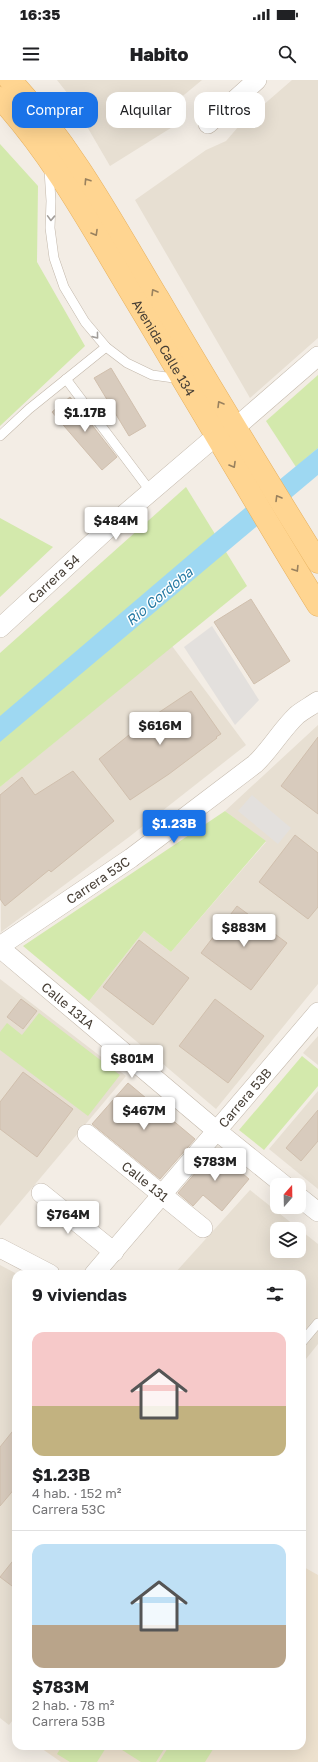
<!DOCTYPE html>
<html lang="es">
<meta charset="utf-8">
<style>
body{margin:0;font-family:"Golos Text",sans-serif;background:#f2f2f2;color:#202124;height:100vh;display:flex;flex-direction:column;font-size:15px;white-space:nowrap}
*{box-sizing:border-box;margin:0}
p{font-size:13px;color:#757577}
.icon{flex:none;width:22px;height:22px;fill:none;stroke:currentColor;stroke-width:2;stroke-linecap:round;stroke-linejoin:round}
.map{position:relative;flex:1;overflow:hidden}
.drawer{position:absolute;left:12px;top:1190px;width:294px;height:480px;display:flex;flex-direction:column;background:#fff;border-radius:12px;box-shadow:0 4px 16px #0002}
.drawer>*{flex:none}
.guide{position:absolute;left:12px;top:12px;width:294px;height:36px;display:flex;gap:8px}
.needle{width:26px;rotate:20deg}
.fabs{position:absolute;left:270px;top:1098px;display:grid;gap:8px}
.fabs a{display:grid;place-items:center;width:36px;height:36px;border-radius:8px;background:#fff;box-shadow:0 4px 16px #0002;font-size:20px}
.price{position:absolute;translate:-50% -34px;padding:0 9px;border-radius:4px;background:#fff;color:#222;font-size:13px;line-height:26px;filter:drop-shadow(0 1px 2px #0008)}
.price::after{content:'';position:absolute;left:50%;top:24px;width:12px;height:9px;margin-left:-6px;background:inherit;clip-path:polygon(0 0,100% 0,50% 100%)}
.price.current{background:#1a73e8;color:#fff}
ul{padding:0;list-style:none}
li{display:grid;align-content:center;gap:8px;height:212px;padding:0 20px}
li+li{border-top:1px solid #e0e0e0}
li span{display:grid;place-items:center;height:124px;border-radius:12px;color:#555}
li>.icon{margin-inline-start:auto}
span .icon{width:72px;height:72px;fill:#fffc;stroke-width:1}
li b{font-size:17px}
h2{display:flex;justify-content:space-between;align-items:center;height:48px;padding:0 20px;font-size:17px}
.tag{padding:0 14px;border-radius:12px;background:#fff;box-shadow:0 4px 16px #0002;font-size:14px;line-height:36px}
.tag.current{background:#1a73e8;color:#fff}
.status{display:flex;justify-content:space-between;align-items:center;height:28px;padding:0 20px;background:#fff;direction:ltr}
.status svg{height:11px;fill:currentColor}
header{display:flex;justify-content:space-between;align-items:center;height:52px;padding:0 20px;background:#fff;font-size:18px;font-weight:800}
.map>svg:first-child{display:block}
.residential{fill:#e7dfd2;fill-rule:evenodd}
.education{fill:#ede1ce}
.green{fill:#d3e9ac}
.parking{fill:#e3e0dd}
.water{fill:#9ed8f2}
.building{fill:#d8cbbd;stroke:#d0bfad}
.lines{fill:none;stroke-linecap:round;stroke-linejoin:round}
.service-casing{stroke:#c2b7aa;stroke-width:10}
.minor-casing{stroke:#c2b7aa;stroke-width:20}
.primary-casing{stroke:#e7b15e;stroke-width:23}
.service{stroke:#fff;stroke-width:9}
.minor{stroke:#fff;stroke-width:19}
.primary{stroke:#ffd591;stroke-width:22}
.oneway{stroke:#99815e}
.oneway2{stroke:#a29e9a}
.labels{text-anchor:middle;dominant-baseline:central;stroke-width:3;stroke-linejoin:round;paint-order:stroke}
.street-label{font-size:13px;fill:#453d34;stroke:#fff}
.water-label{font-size:14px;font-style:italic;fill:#287ba4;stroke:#fff}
</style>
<div class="status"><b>16:35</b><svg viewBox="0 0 49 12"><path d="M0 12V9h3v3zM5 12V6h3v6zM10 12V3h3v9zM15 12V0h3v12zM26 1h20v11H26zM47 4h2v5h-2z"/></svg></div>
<header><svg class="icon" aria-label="menu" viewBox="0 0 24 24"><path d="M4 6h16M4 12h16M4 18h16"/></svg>Habito<svg class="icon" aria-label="search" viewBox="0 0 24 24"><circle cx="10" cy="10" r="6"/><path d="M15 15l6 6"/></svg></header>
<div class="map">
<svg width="318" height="1682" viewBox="0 0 318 1682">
<rect width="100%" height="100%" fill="#f3ede5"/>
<g class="residential">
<path d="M57 0H202L179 19 173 30 174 46 110 86 68 14Z"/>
<path d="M292 0H318V258L250 318 135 120 206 70 226 61 239 46Z"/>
<path d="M172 566 246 665 129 757 1 852 0 707Z"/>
<path d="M318 645V904L216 1029 89 921 144 851 171 872 266 762 225 731Z"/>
<path d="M0 899 126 996 0 1146Z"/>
<path d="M318 956V985L303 973Z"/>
<path d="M318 1011V1109L269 1069Z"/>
<path d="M250 1110 318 1164V1264L302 1284V1194H174ZM277 1149H299V1171H277Z"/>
<path d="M0 1185 17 1194 16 1636 9 1645 0 1638Z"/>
</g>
<path class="education" d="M302 1486 318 1495V1682H61L38 1666H302Z"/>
<g class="green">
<path d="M0 64 38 106 37 182 85 266 0 346Z"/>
<path d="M318 295V368L296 387 266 341Z"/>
<path d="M186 407 247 506 0 707V573Z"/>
<path d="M0 438 53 467 0 517Z"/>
<path d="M225 731 266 761 171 872 144 851 89 921 23 866Z"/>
<path d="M39 933 120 995 88 1036 0 970V952L7 943 22 955Z"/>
<path d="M302 976 318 989V1006L264 1070 239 1050Z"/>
<path d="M62 1666H107L97 1682H70L57 1674Z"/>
<path d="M120 1666H166L156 1682H141L119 1668Z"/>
<path d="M169 1666H215L205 1682H159Z"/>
</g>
<g class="parking">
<path d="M212 546 259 620 235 645 184 567Z"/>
<path d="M252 715 291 748 278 764 238 731Z"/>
</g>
<path class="water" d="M318 368V395L0 662V636L210 457Z"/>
<g class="building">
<path d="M111 288 146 346 129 356 94 298Z"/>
<path d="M70 317 117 377 102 390 52 332Z"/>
<path d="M251 519 290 581 254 604 214 542Z"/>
<path d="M191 611 221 654 216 657 217 658 169 694 130 720 99 679 149 639Z"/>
<path d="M318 657V734L281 706Z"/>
<path d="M73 691 114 741 51 792 49 790 5 826 0 819V715L22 697 35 715Z"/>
<path d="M295 755 318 773V827L308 839 259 802Z"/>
<path d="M237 826 287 863 251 910 201 873Z"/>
<path d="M139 860 189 898 153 945 103 907Z"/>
<path d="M21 919 37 931 23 949 7 937Z"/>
<path d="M215 919 264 956 228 1003 179 966Z"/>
<path d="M23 992 73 1029 37 1077 0 1049V1022Z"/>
<path d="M128 1003 195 1059 160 1099 92 1044Z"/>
<path d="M318 1030V1061L301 1081 286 1068Z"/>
<path d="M215 1070 231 1082 230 1083 249 1099 222 1131 203 1115 193 1126 178 1113Z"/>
<path d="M16 1347V1407L0 1426V1367Z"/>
<path d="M16 1477V1509L0 1497Z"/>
</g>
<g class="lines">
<g class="service-casing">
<g id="service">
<path d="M49 90 51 121 50 148 54 178 64 207 85 242 106 267 127 283 152 295 181 299"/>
<path d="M66 299 151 412"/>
<path d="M0 356 29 329 106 267"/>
<path d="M302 1262 318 1243"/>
</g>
</g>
<g class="minor-casing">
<g id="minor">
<path d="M208 44 257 0"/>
<path d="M235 348 318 276"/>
<path id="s1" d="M0 548 113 444 216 356"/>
<path id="s2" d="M0 866 131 778 255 684C271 669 281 650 297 635 303 630 311 626 318 621"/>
<path id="s3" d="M0 868 217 1051 284 1105"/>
<path id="s4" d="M87 1054 203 1148"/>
<path d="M41 1113 114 1172"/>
<path d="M299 1117 318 1132"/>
<path d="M0 1168 50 1194"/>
<path id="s5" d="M94 1194 318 932"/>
</g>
</g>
<g class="primary-casing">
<g id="primary">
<path d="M10 0C71 64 113 143 158 218 210 307 264 395 318 482"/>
<path id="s6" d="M0 18C54 77 92 148 133 216 195 319 255 423 318 525"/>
</g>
</g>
<use href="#service" class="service"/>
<use href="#minor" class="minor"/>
<use href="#primary" class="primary"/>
</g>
<defs><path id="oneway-chevron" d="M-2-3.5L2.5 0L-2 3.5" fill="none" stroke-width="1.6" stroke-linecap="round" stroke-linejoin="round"/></defs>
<g class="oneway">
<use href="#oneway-chevron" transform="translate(87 101) rotate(-123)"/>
<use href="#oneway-chevron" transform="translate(95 153) rotate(60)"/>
<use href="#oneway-chevron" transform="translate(154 212) rotate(-121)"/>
<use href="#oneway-chevron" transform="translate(220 324) rotate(-121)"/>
<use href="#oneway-chevron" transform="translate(233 385) rotate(60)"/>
<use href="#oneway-chevron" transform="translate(278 418) rotate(-121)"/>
<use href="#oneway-chevron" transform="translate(296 489) rotate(58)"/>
</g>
<g class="oneway2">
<use href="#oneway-chevron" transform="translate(51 138) rotate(92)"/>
<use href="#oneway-chevron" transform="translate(96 256) rotate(51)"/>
</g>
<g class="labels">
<g class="street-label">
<text stroke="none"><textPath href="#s6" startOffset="299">Avenida Calle 134</textPath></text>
<text stroke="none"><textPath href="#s1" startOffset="73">Carrera 54</textPath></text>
<text stroke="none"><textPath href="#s2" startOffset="118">Carrera 53C</textPath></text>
<text stroke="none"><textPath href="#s3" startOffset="89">Calle 131A</textPath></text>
<text stroke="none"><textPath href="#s5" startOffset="232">Carrera 53B</textPath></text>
<text stroke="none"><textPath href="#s4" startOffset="75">Calle 131</textPath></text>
</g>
<g class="water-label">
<text transform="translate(159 516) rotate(-40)">Rio Cordoba</text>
</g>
</g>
</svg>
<div class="fabs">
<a><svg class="needle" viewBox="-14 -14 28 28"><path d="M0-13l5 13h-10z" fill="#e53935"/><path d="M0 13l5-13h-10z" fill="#757577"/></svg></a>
<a><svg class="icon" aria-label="layers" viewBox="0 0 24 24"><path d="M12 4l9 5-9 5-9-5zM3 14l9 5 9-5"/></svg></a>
</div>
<b class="price" style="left:85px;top:353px">$1.17B</b>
<b class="price" style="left:116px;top:461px">$484M</b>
<b class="price" style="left:160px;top:666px">$616M</b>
<b class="price current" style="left:174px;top:764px">$1.23B</b>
<b class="price" style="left:244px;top:868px">$883M</b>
<b class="price" style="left:132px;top:999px">$801M</b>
<b class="price" style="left:144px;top:1051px">$467M</b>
<b class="price" style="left:215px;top:1102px">$783M</b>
<b class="price" style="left:68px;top:1155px">$764M</b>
<div class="guide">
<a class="tag current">Comprar</a>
<a class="tag">Alquilar</a>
<a class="tag">Filtros</a>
</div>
<section class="drawer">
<h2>9 viviendas<svg class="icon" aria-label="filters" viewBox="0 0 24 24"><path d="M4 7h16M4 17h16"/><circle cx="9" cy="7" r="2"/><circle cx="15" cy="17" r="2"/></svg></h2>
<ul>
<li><span style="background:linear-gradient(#f6c9c9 60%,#c2b280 0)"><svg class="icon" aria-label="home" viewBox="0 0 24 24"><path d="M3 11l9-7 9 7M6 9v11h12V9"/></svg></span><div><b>$1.23B</b><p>4 hab. · 152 m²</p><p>Carrera 53C</p></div></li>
<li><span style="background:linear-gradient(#bfe0f5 65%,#b9a48a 0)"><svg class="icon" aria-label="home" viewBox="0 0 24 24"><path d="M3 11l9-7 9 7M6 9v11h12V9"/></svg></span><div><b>$783M</b><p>2 hab. · 78 m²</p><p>Carrera 53B</p></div></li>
</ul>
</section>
</div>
